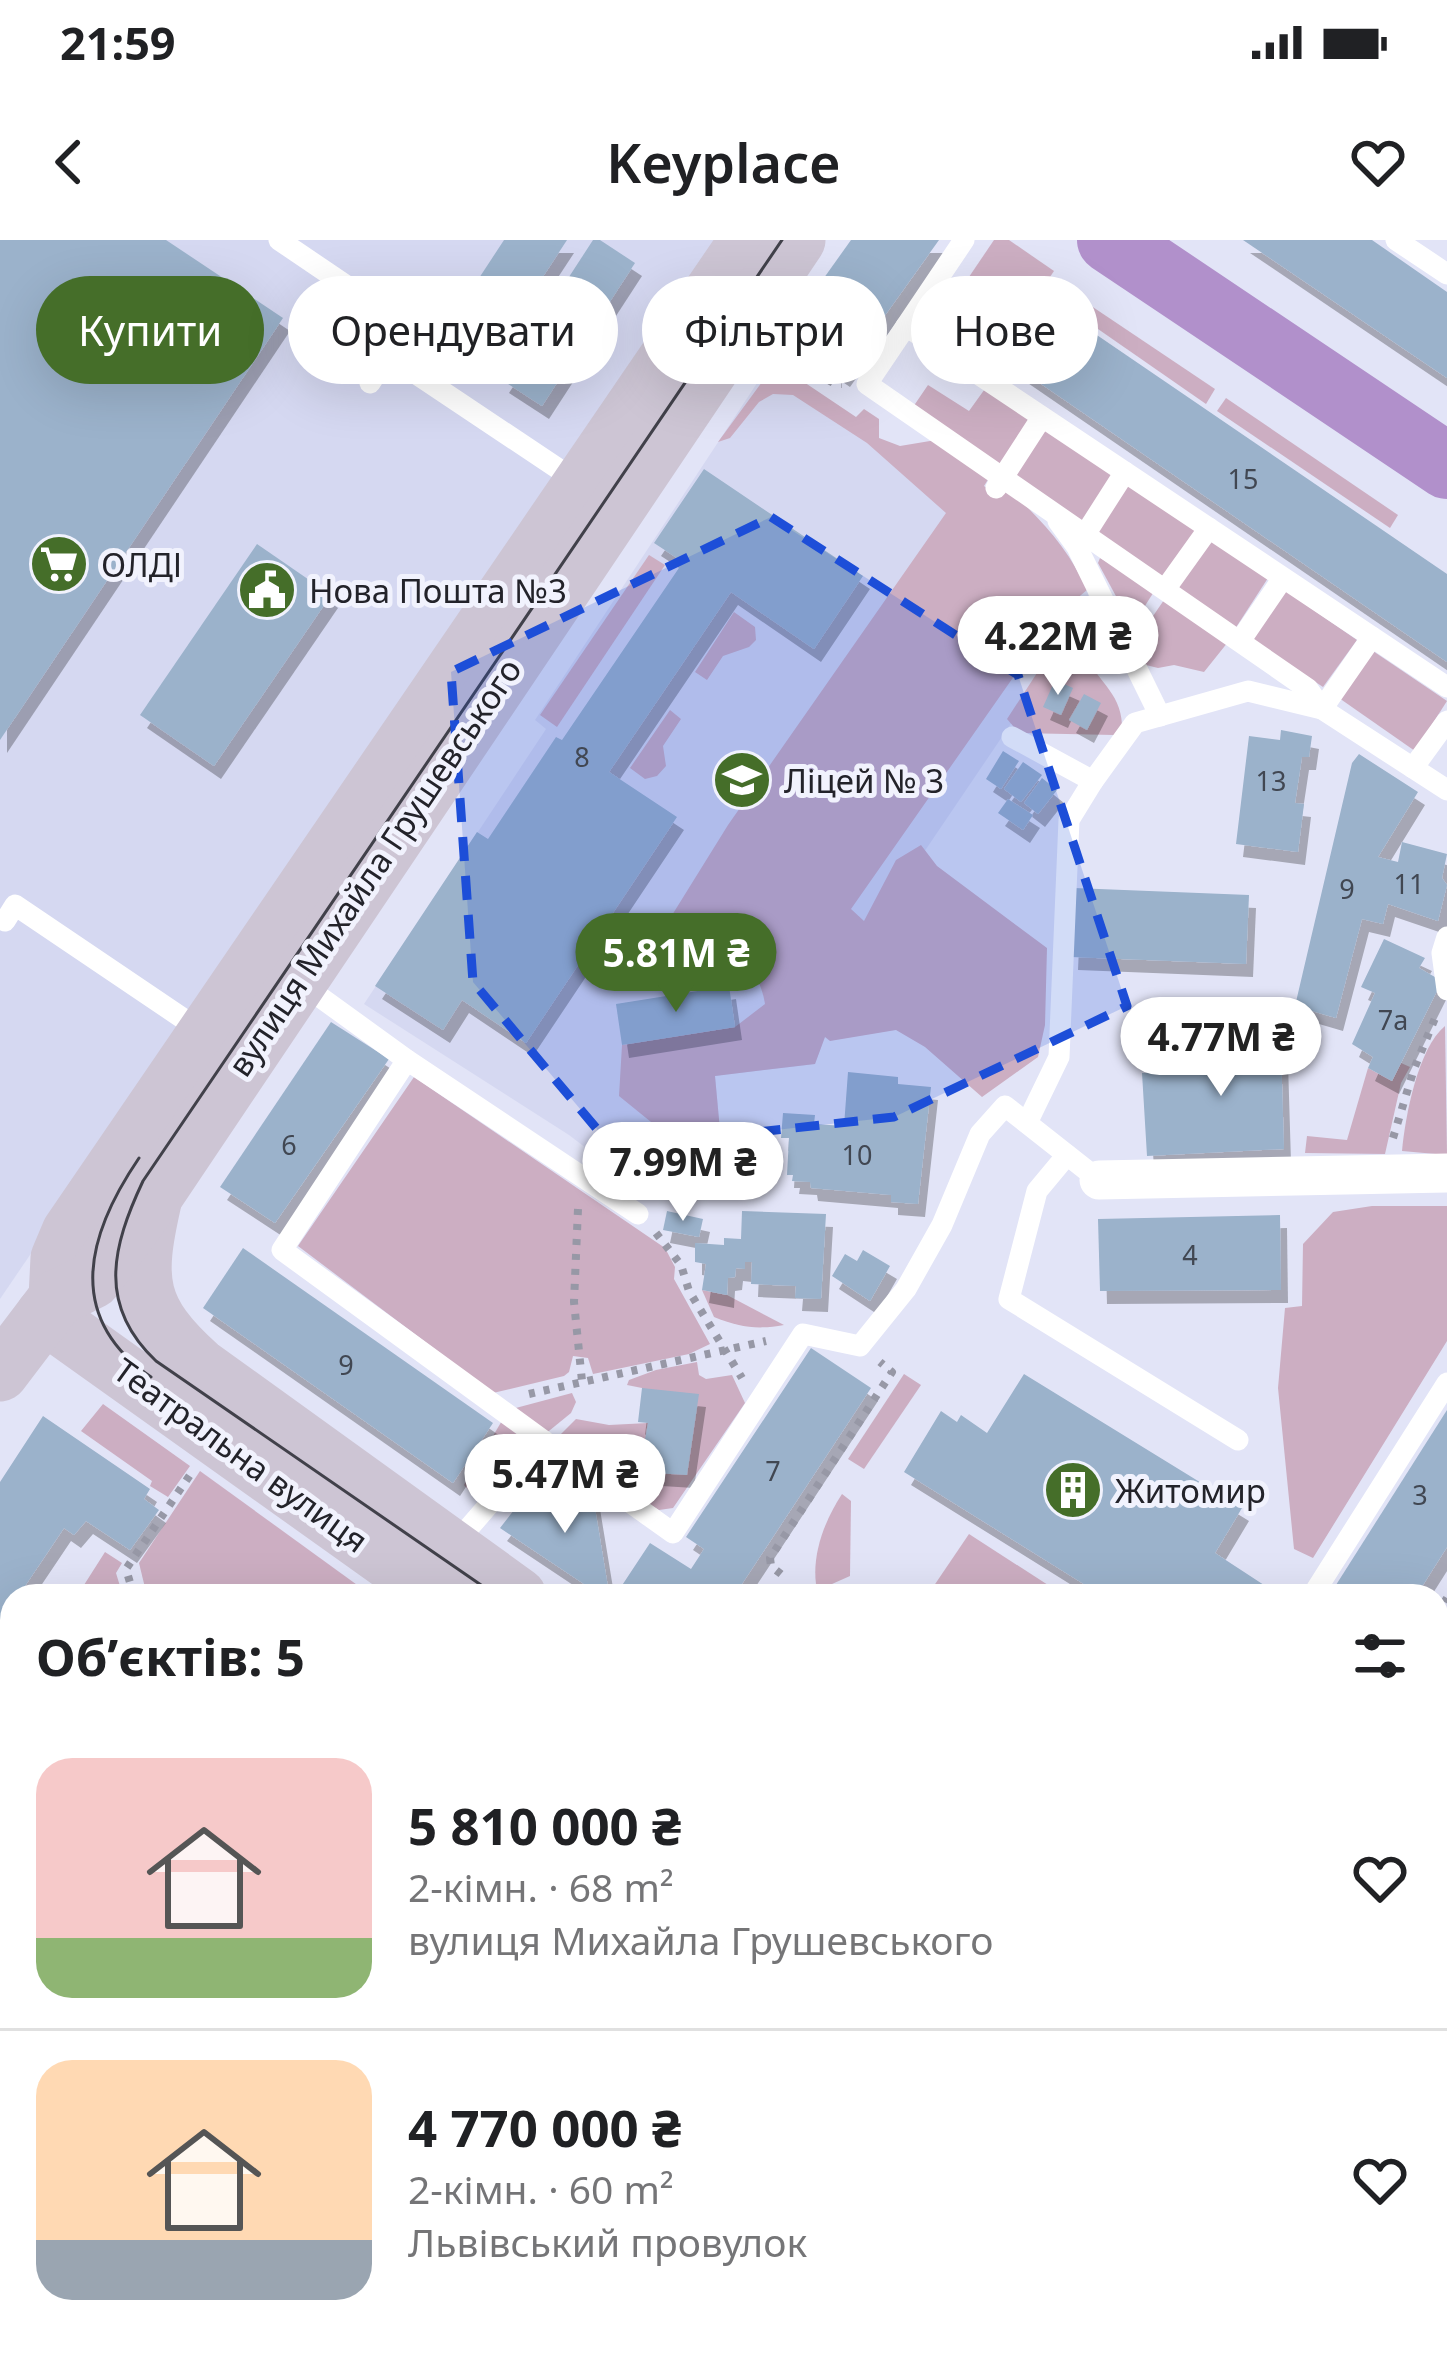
<!DOCTYPE html>
<html lang="uk">
<meta charset="utf-8">
<style>
body{margin:0;font-family:"Noto Sans",sans-serif;background:#f6f6f6;color:#202124;height:100vh;display:flex;flex-direction:column;font-size:45px;white-space:nowrap}
*{box-sizing:border-box;margin:0}
p{font-size:39px;color:#757577}
.icon{flex:none;width:66px;height:66px;fill:none;stroke:currentColor;stroke-width:2;stroke-linecap:round;stroke-linejoin:round}
.map{position:relative;flex:1;overflow:hidden}
.drawer{position:absolute;left:0px;top:1344px;width:1449px;height:771px;display:flex;flex-direction:column;background:#fff;border-radius:36px 36px 0 0;box-shadow:0 12px 48px #0002}
.drawer>*{flex:none}
.guide{position:absolute;left:36px;top:36px;width:1377px;height:108px;display:flex;gap:24px}
.price{position:absolute;translate:-50% -102px;padding:0 27px;border-radius:42px;background:#fff;color:#222;font-size:39px;line-height:78px;filter:drop-shadow(0 3px 6px #0008)}
.price::after{content:'';position:absolute;left:50%;top:72px;width:36px;height:27px;margin-left:-18px;background:inherit;clip-path:polygon(0 0,100% 0,50% 100%)}
.price.active{background:#456e29;color:#fff}
ul{padding:0;list-style:none}
li{display:flex;align-items:center;gap:36px;height:300px;padding:0 36px}
li+li{border-top:3px solid #e0e0e0}
li span{display:grid;place-items:center;flex:none;width:336px;height:240px;border-radius:36px;color:#555}
li>.icon{margin-inline-start:auto}
span .icon{width:144px;height:144px;fill:#fffc;stroke-width:1}
li b{font-size:51px}
h2{display:flex;justify-content:space-between;align-items:center;height:144px;padding:0 36px;font-size:51px}
.tag{padding:0 42px;border-radius:54px;background:#fff;box-shadow:0 12px 48px #0002;font-size:42px;line-height:108px}
.tag.active{background:#456e29;color:#fff}
.status{display:flex;justify-content:space-between;align-items:center;height:84px;padding:0 60px;background:#fff;direction:ltr}
.status svg{height:33px;fill:currentColor}
header{display:flex;justify-content:space-between;align-items:center;height:156px;padding:0 36px;background:#fff;font-size:54px;font-weight:600}
.map>svg:first-child{display:block}
.built{fill:#d5d8f1}
.green{fill:#ccaec2}
.building{fill:#9bb2cb;filter:url(#shadow)}
.lines{fill:none;stroke-linecap:round;stroke-linejoin:round}
.path{stroke:#9798a6;stroke-width:8;stroke-dasharray:6 9;stroke-linecap:butt}
.lane{stroke:#fff;stroke-width:21}
.street{stroke:#fff;stroke-width:39}
.secondary{stroke:#cdc5d4;stroke-width:57}
.highway{stroke:#b190cb;stroke-width:66}
.tram{stroke:#41414a;stroke-width:3}
.marked{fill:#1d4ed8;fill-opacity:0.2;stroke:#1d4ed8;stroke-width:9;stroke-dasharray:24 15;stroke-linejoin:round}
.labels{text-anchor:middle;dominant-baseline:central;stroke-width:10;stroke-linejoin:round;paint-order:stroke}
.number-label{font-size:27px;fill:#414752}
.poi-label{font-size:33px;fill:#23232a;stroke:#f1f2fd;text-anchor:start}
.street-label{font-size:33px;fill:#23232a;stroke:#f1f2fd}
</style>
<div class="status"><b>21:59</b><svg viewBox="0 0 49 12"><path d="M0 12V9h3v3zM5 12V6h3v6zM10 12V3h3v9zM15 12V0h3v12zM26 1h20v11H26zM47 4h2v5h-2z"/></svg></div>
<header><svg class="icon" aria-label="back" viewBox="0 0 24 24"><path d="M15 5l-7 7 7 7"/></svg>Keyplace<svg class="icon" aria-label="heart" viewBox="0 0 24 24"><path d="M12 20l-8-8c-3-5 5-10 8-4 3-6 11-1 8 4z"/></svg></header>
<div class="map">
<svg width="1447" height="2113" viewBox="0 0 1447 2113">
<defs>
<filter id="shadow"><feDropShadow dx="7" dy="13" stdDeviation="0" flood-color="#0004"/></filter>
</defs>
<rect width="100%" height="100%" fill="#e2e4f7"/>
<g class="built">
<path d="M0 0H721L0 1059Z"/>
<path d="M769 125 1085 336 1090 367 853 717 815 824 715 836 722 912H688L687 933H663L649 956 569 895 364 764 546 489 535 480Z"/>
</g>
<g class="green">
<path d="M994 0H1009L1054 31 985 133 929 96Z"/>
<path d="M1057 43 1215 149 1206 164 1049 55Z"/>
<path d="M770 131 789 132 856 177 864 169 879 179V198L900 206 936 200 989 238 984 246 999 257 1007 248C1040 278 1069 309 1087 350L1075 360 1068 359 851 669 864 681 896 620 921 605 937 626 1047 708 1045 785 1038 817 982 857 925 807 896 790 830 801 825 797 815 824 715 836 722 912H688L619 856 622 805 735 787 765 764C758 722 739 727 708 708 695 699 682 689 669 680L728 585 946 273 867 203 793 155 773 154 759 162 730 198 718 202Z"/>
<path d="M928 145 969 171 987 146 1035 179 1000 228 913 167Z"/>
<path d="M1226 158 1398 275 1390 288 1217 171Z"/>
<path d="M1044 186 1114 233 1083 284 1011 235Z"/>
<path d="M1130 242 1199 291 1165 339 1094 291Z"/>
<path d="M1209 298 1268 338 1235 389 1175 347Z"/>
<path d="M649 315 665 325 557 487 540 475Z"/>
<path d="M1100 318 1155 350 1138 377 1130 382 1098 323Z"/>
<path d="M1283 349 1357 400 1323 447 1250 398Z"/>
<path d="M1164 360 1228 402 1204 432 1174 425 1158 428 1146 425 1138 398Z"/>
<path d="M1078 370C1082 383 1078 397 1082 409 1094 439 1121 451 1122 485L1114 495 1019 493 1007 479Z"/>
<path d="M734 372 755 387 756 400 749 407 723 416 707 440 695 432Z"/>
<path d="M1373 411 1447 461 1415 511 1339 458Z"/>
<path d="M670 470 681 479 663 506 666 526 657 536 645 539 630 528Z"/>
<path d="M1445 786 1447 915 1402 911C1405 877 1418 808 1445 786Z"/>
<path d="M1401 823 1410 827 1401 843 1385 914 1305 913 1307 896 1347 900 1368 828 1392 841Z"/>
<path d="M414 837 665 1008 675 1027 674 1039 710 1104 689 1114 593 1134 588 1118 573 1116 569 1132 564 1136 493 1153 298 1006Z"/>
<path d="M1372 966H1447V1101L1313 1318 1294 1309 1278 1148 1285 1068 1302 1066 1303 1004 1333 972Z"/>
<path d="M702 1050 727 1055 784 1085C757 1090 739 1087 714 1077Z"/>
<path d="M697 1122 699 1135 706 1139 732 1135 745 1163 673 1268 659 1270 645 1262 639 1232C614 1222 572 1216 555 1200L576 1179 609 1185 648 1183 686 1235 642 1148 627 1145 629 1140 656 1130Z"/>
<path d="M904 1134 921 1145 864 1229 848 1219Z"/>
<path d="M572 1153 576 1162 571 1173 544 1195 512 1169Z"/>
<path d="M103 1164 190 1226 168 1257 150 1246 152 1241 81 1191Z"/>
<path d="M503 1179 531 1204 479 1254H472L464 1245Z"/>
<path d="M200 1231 371 1355 147 1356 139 1323Z"/>
<path d="M842 1254 851 1261 850 1336 823 1348 816 1344C812 1313 825 1280 842 1254Z"/>
<path d="M969 1294 1065 1356H927Z"/>
<path d="M105 1312 122 1323 116 1333 123 1356H77Z"/>
<path d="M0 1419 12 1427V1579L0 1586Z"/>
<path d="M1447 1689V1793L1437 1786V1701Z"/>
</g>
<g class="building">
<path d="M0 0H166L283 78 0 500Z"/>
<path d="M504 0H567L485 125 441 96Z"/>
<path d="M593 0H600L635 23 542 166 502 140Z"/>
<path d="M851 0H939L843 134 784 94Z"/>
<path d="M1243 0H1372L1447 52V138Z"/>
<path d="M1047 61 1447 334V422L1006 120Z"/>
<path d="M704 229 863 336 814 409 731 352 609 532 677 577 526 803 462 760 443 790 375 746 477 592 488 599 556 497 562 500 683 322 654 303Z"/>
<path d="M257 304 331 355 214 526 140 475Z"/>
<path d="M1055 440 1073 448 1061 475 1043 467Z"/>
<path d="M1084 454 1101 463 1087 490 1069 480Z"/>
<path d="M1281 490 1312 496 1309 517H1302L1295 563 1304 564 1298 612 1236 604 1249 496 1280 500Z"/>
<path d="M1003 511 1019 521 1001 549 986 539Z"/>
<path d="M1359 514 1418 552 1378 617 1398 622 1402 602 1447 614 1442 638 1447 645 1438 681 1388 664 1383 684 1362 679 1336 778 1295 766 1352 523Z"/>
<path d="M1023 522 1042 535 1021 562 1004 549Z"/>
<path d="M1042 538 1057 550 1038 574 1024 563Z"/>
<path d="M1008 559 1033 575 1023 590 998 573Z"/>
<path d="M1074 648 1249 655 1246 724 1071 717Z"/>
<path d="M1384 699 1425 718 1419 728 1442 741 1392 841 1368 828 1373 817 1352 804 1375 753 1361 747Z"/>
<path d="M729 746 735 787 622 805 616 764Z"/>
<path d="M1280 777 1284 909 1147 916 1142 833 1232 832 1231 779Z"/>
<path d="M331 782 389 819 275 983 220 947Z"/>
<path d="M848 832 898 837V844L931 847 918 964 891 962V955L811 948 810 942 792 941 793 935H787L789 898H781L783 873 815 875 814 884 844 886Z"/>
<path d="M688 912H722V932L687 933Z"/>
<path d="M667 971 703 979 699 997 663 990Z"/>
<path d="M742 971 826 974 821 1059 795 1058 796 1046 751 1044 752 1022H745V1029L736 1028 735 1037 728 1038 727 1055 702 1050 706 1024 695 1022V1003L724 1005V998L741 999Z"/>
<path d="M1280 975 1281 1050 1100 1051 1098 979Z"/>
<path d="M243 1008 493 1183 453 1243 203 1068Z"/>
<path d="M863 1010 890 1026 870 1061 832 1036 845 1014 857 1021Z"/>
<path d="M811 1108 871 1148 734 1356H615L650 1303 691 1329 704 1309 686 1297Z"/>
<path d="M1024 1134 1242 1268 1215 1313 1281 1356H1103L904 1232 941 1171 957 1182 961 1175 987 1193Z"/>
<path d="M642 1148 699 1154 687 1235 639 1232 648 1183 638 1182Z"/>
<path d="M1447 1170V1307L1416 1356H1354L1336 1345Z"/>
<path d="M43 1176 150 1249 144 1259 159 1270 130 1310 86 1281 74 1295 64 1288 23 1349 32 1356H12V1417L0 1409V1242Z"/>
<path d="M590 1238 608 1347 602 1356 500 1288 514 1270 542 1261 573 1282 567 1244Z"/>
<path d="M1447 1401V1481L1437 1476V1410L1441 1412Z"/>
<path d="M1447 1848V1931L1437 1922V1858Z"/>
<path d="M21 2103H263L257 2113H27L18 2106Z"/>
<path d="M1220 2103H1306L1299 2113H1234Z"/>
</g>
<g class="lines">
<g class="path">
<path d="M776 109 835 144H842"/>
<path d="M1393 898 1414 829 1438 771"/>
<path d="M578 969 574 1062 582 1141"/>
<path d="M656 993 681 1025 689 1051 742 1138"/>
<path d="M529 1154 766 1101"/>
<path d="M781 1334 771 1326 770 1318 892 1132 880 1122"/>
<path d="M134 1356 126 1329 192 1232"/>
<path d="M1437 1375 1447 1358"/>
<path d="M0 1640 12 1659"/>
<path d="M1 1721 12 1701"/>
<path d="M0 1791 12 1798"/>
<path d="M0 1849 12 1845"/>
<path d="M540 2113 542 2103"/>
</g>
<g class="lane">
<path d="M279 0 366 59 388 115"/>
<path d="M964 0 867 144 1308 449 1322 469 1447 550"/>
<path d="M1396 0 1447 34"/>
<path d="M906 86 1447 447"/>
<path d="M370 143 388 115 581 244"/>
<path d="M996 248 1042 177"/>
<path d="M1058 281 1077 307 1160 476"/>
<path d="M1086 293 1125 232"/>
<path d="M1166 348 1209 288"/>
<path d="M1240 401 1283 338"/>
<path d="M1012 497 1093 541 1135 483 1248 451 1322 469 1372 397"/>
<path d="M1413 528 1447 481"/>
<path d="M5 681 15 665 203 792"/>
<path d="M1447 697 1442 713 1447 750"/>
<path d="M302 744 407 820 638 974"/>
<path d="M407 820 282 1010 544 1201 454 1305"/>
<path d="M1027 883 1059 817 1069 580 1093 541"/>
<path d="M1067 915 1037 951 1009 1059 1238 1200"/>
<path d="M544 1201 673 1293 803 1094 860 1106 906 1049 942 985 980 894 1005 866 1099 940"/>
<path d="M1319 1356 1314 1353 1447 1143"/>
<path d="M0 1616 12 1608"/>
<path d="M1437 1683 1447 1670"/>
<path d="M0 1748 12 1755"/>
<path d="M1437 1820 1447 1808"/>
<path d="M0 1953 12 1940"/>
<path d="M330 2113 336 2103"/>
</g>
<g class="street">
<path d="M1099 940 1447 933"/>
<path d="M643 2103 653 2113"/>
<path d="M868 2113 875 2103"/>
<path d="M1169 2113 1175 2104 1187 2113"/>
<path d="M1334 2113 1341 2103"/>
</g>
<g class="secondary">
<path d="M153 962C135 1041 137 1070 199 1126L518 1356"/>
<path d="M57 1058 59 1018 70 992 748 0"/>
<path d="M44 1075 438 1356"/>
<path d="M0 1133 57 1058 93 1040 155 955 797 0"/>
<path d="M1437 2082 1447 2090"/>
</g>
<path class="highway" d="M1110 0 1447 226"/>
<g class="tram">
<path d="M139 918C88 993 63 1076 151 1137"/>
<path d="M497 1356 156 1121C97 1065 112 1007 143 941L782 0"/>
</g>
</g>
<path class="marked" d="M771 277 1018 435 1127 766 894 877 613 908 473 742 451 432Z"/>
<defs>
<g id="supermarket-disc" transform="scale(3)"><circle r="9.5" fill="#456e29" stroke="#f1f2fd"/><path d="M-6-5.5h2.5l.6 2H6L4.5 2H-2.5L-4.4-4H-6ZM-1.5 3.2a1.3 1.3 0 1 0 .1 0ZM3 3.2a1.3 1.3 0 1 0 .1 0Z" fill="#fff"/></g>
<g id="civic-disc" transform="scale(3)"><circle r="9.5" fill="#456e29" stroke="#f1f2fd"/><path d="M-.6-6.5H3V-4.5H.6V-3L4-1V1h2V6H-6V1h2V-1L-.6-3ZM-1.2 2.5V6h2.4V2.5Z" fill="#fff"/></g>
<g id="school-disc" transform="scale(3)"><circle r="9.5" fill="#456e29" stroke="#f1f2fd"/><path d="M0-5L7-2L0 1L-7-2ZM-4 1L0 2.5L4 1V4Q0 6-4 4Z" fill="#fff"/></g>
<g id="building-disc" transform="scale(3)"><circle r="9.5" fill="#456e29" stroke="#f1f2fd"/><path d="M-4-6H4V6H1V3H-1V6H-4ZM-2.5-4.3h1.7v1.8h-1.7ZM.8-4.3h1.7v1.8H.8ZM-2.5-1h1.7V.8h-1.7ZM.8-1h1.7V.8H.8Z" fill="#fff"/></g>
</defs>
<g fill-rule="evenodd">
<use href="#supermarket-disc" x="59" y="324"/>
<use href="#civic-disc" x="267" y="350"/>
<use href="#school-disc" x="742" y="540"/>
<use href="#building-disc" x="1073" y="1250"/>
</g>
<g class="labels">
<g class="number-label">
<text x="1243" y="238">15</text>
<text x="582" y="516">8</text>
<text x="1271" y="540">13</text>
<text x="1409" y="643">11</text>
<text x="1347" y="648">9</text>
<text x="1393" y="779">7а</text>
<text x="289" y="904">6</text>
<text x="857" y="914">10</text>
<text x="1190" y="1014">4</text>
<text x="346" y="1124">9</text>
<text x="773" y="1230">7</text>
<text x="1420" y="1254">3</text>
</g>
<g class="poi-label">
<text x="101" y="324">ОЛДІ</text>
<text x="309" y="350">Нова Пошта №3</text>
<text x="784" y="540">Ліцей № 3</text>
<text x="1115" y="1250">Житомир</text>
</g>
<g class="street-label">
<text transform="translate(374 627) rotate(-56)">вулиця Михайла Грушевського</text>
<text transform="translate(241 1215) rotate(36)">Театральна вулиця</text>
</g>
</g>
</svg>
<b class="price" style="left:1058px;top:458px">4.22M ₴</b>
<b class="price active" style="left:676px;top:775px">5.81M ₴</b>
<b class="price" style="left:1221px;top:859px">4.77M ₴</b>
<b class="price" style="left:683px;top:984px">7.99M ₴</b>
<b class="price" style="left:565px;top:1296px">5.47M ₴</b>
<div class="guide">
<a class="tag active">Купити</a>
<a class="tag">Орендувати</a>
<a class="tag">Фільтри</a>
<a class="tag">Нове</a>
</div>
<section class="drawer">
<h2>Об’єктів: 5<svg class="icon" aria-label="filters" viewBox="0 0 24 24"><path d="M4 7h16M4 17h16"/><circle cx="9" cy="7" r="2"/><circle cx="15" cy="17" r="2"/></svg></h2>
<ul>
<li><span style="background:linear-gradient(#f6c9c9 75%,#8fb573 0)"><svg class="icon" aria-label="home" viewBox="0 0 24 24"><path d="M3 11l9-7 9 7M6 9v11h12V9"/></svg></span><div><b>5 810 000 ₴</b><p>2-кімн. · 68 m²</p><p>вулиця Михайла Грушевського</p></div><svg class="icon" aria-label="heart" viewBox="0 0 24 24"><path d="M12 20l-8-8c-3-5 5-10 8-4 3-6 11-1 8 4z"/></svg></li>
<li><span style="background:linear-gradient(#ffd9b3 75%,#9aa5b1 0)"><svg class="icon" aria-label="home" viewBox="0 0 24 24"><path d="M3 11l9-7 9 7M6 9v11h12V9"/></svg></span><div><b>4 770 000 ₴</b><p>2-кімн. · 60 m²</p><p>Львівський провулок</p></div><svg class="icon" aria-label="heart" viewBox="0 0 24 24"><path d="M12 20l-8-8c-3-5 5-10 8-4 3-6 11-1 8 4z"/></svg></li>
</ul>
</section>
</div>
